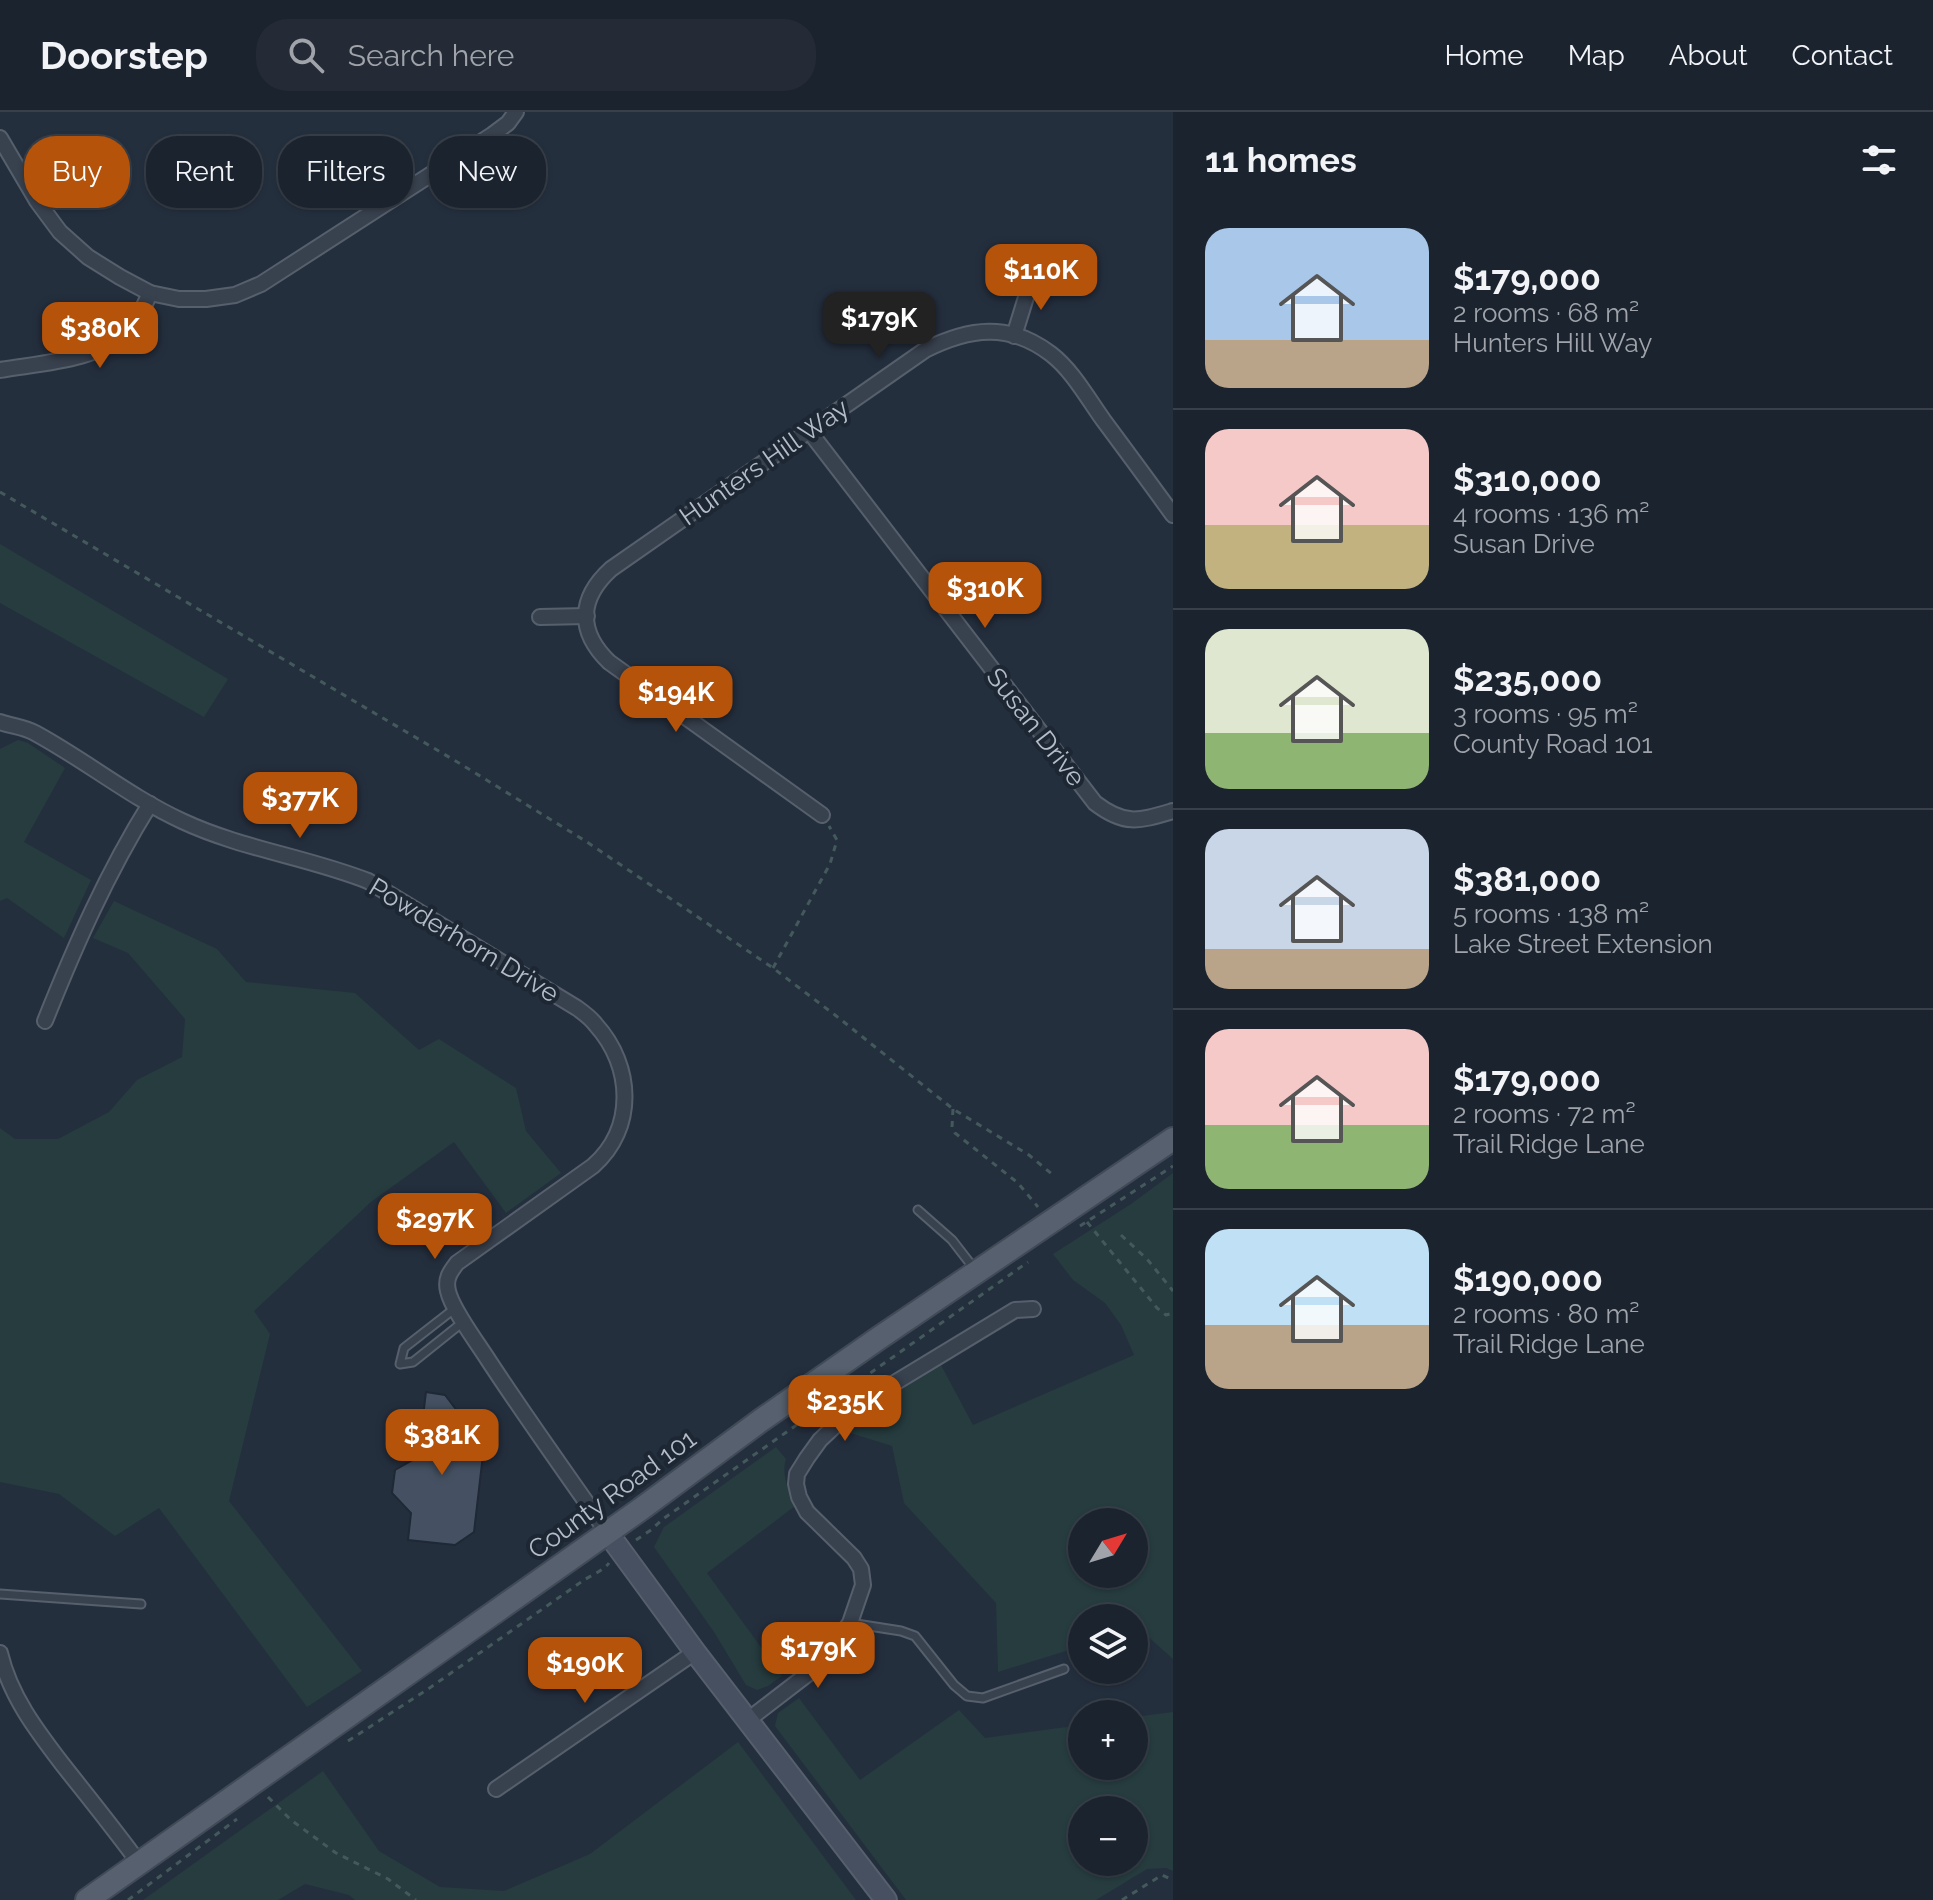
<!DOCTYPE html>
<meta charset="utf-8">
<style>
body{margin:0;font-family:Raleway,sans-serif;background:#242b36;color:#f1f3f6;height:100vh;display:flex;flex-direction:column;font-size:30px;white-space:nowrap}
*{box-sizing:border-box;margin:0}
p{font-size:26px;color:#a0a4aa}
.icon{flex:none;width:44px;height:44px;fill:none;stroke:currentColor;stroke-width:2;stroke-linecap:round;stroke-linejoin:round}
.map{position:relative;flex:1;overflow:hidden}
.sheet{display:flex;flex-direction:column;background:#1b232e;width:760px}
.sheet>*{flex:none}
.banner{position:absolute;left:24px;top:24px;width:760px;height:72px;display:flex;gap:16px}
.needle{width:52px;rotate:52deg}
.tools{position:absolute;left:1068px;top:1396px;display:grid;gap:16px}
.tools a{display:grid;place-items:center;width:80px;height:80px;border-radius:50%;background:#1b232e;box-shadow:0 2px 6px #0004,0 0 0 2px #39404a;font-size:40px}
.price{position:absolute;translate:-50% -68px;padding:0 18px;border-radius:16px;background:#b45309;color:#fff;font-size:26px;line-height:52px;filter:drop-shadow(0 2px 4px #0008)}
.price::after{content:'';position:absolute;left:50%;top:48px;width:24px;height:18px;margin-left:-12px;background:inherit;clip-path:polygon(0 0,100% 0,50% 100%)}
.price.active{background:#222;color:#fff}
ul{padding:0;list-style:none}
li{display:flex;align-items:center;gap:24px;height:200px;padding:0 32px}
li+li{border-top:2px solid #39404a}
li span{display:grid;place-items:center;flex:none;width:224px;height:160px;border-radius:24px;color:#555}
li>.icon{margin-inline-start:auto}
span .icon{width:96px;height:96px;fill:#fffc;stroke-width:1}
li b{font-size:34px}
h2{display:flex;justify-content:space-between;align-items:center;height:96px;padding:0 32px;font-size:34px}
.pill{padding:0 28px;border-radius:32px;background:#1b232e;box-shadow:0 2px 6px #0004,0 0 0 2px #39404a;font-size:28px;line-height:72px}
.pill.active{background:#b45309;color:#fff}
header{display:flex;align-items:center;gap:48px;box-sizing:border-box;height:112px;padding:0 40px;background:#1b232e;border-bottom:2px solid #39404a}
header strong{font-size:38px}
nav{display:flex;gap:44px;margin-inline-start:auto;font-size:28px}
.search{width:560px;height:72px;background:#242b36;display:flex;align-items:center;gap:20px;box-sizing:border-box;padding:0 28px;border-radius:32px;color:#a0a4aa;font-size:30px}
main{display:flex;flex:1;min-height:0}
.map>svg:first-child{display:block}
.green{fill:#263c3f;fill-rule:evenodd}
.building{fill:#455162;stroke:#1f2835;stroke-width:2}
.lines{fill:none;stroke-linecap:round;stroke-linejoin:round}
.lane-casing{stroke:#565f6c;stroke-width:11}
.street-casing{stroke:#565f6c;stroke-width:18}
.secondary-casing{stroke:#565f6c;stroke-width:24}
.primary-casing{stroke:#414a57;stroke-width:26}
.path{stroke:#44595c;stroke-width:3;stroke-dasharray:6 6;stroke-linecap:butt}
.lane{stroke:#38414e;stroke-width:7}
.street{stroke:#38414e;stroke-width:14}
.secondary{stroke:#465061;stroke-width:20}
.primary{stroke:#56606e;stroke-width:22}
.labels{text-anchor:middle;dominant-baseline:central;stroke-width:8;stroke-linejoin:round;paint-order:stroke}
.street-label{font-size:26px;fill:#b4bcc9;stroke:#1d2633}
</style>
<header>
<strong>Doorstep</strong>
<div class="search"><svg class="icon" aria-label="search" viewBox="0 0 24 24"><circle cx="10" cy="10" r="6"/><path d="M15 15l6 6"/></svg>Search here</div>
<nav><a>Home</a><a>Map</a><a>About</a><a>Contact</a></nav>
</header>
<main>
<div class="map">
<svg width="1173" height="1788" viewBox="0 0 1173 1788">
<rect width="100%" height="100%" fill="#242f3e"/>
<g class="green">
<path d="M0 432 228 567 204 605 0 491Z"/>
<path d="M18 628 28 631 65 656 24 730 91 768 64 826 7 786 0 789V637Z"/>
<path d="M114 789 217 837 246 870 355 881 419 938 439 927 516 976 526 1019 561 1061 506 1101 454 1030 371 1090 254 1199 270 1222 229 1389 362 1559 307 1595 159 1396 115 1424 59 1382 0 1370V1016L15 1027H58L109 1000 137 968 182 945 185 907 128 841 93 826Z"/>
<path d="M1173 1061V1547L1134 1512V1506H1111L1088 1500 1084 1506H1082V1510L1066 1539 998 1560 996 1491 904 1391 892 1334 844 1319 864 1301 941 1253 973 1313 1134 1243 1121 1213 1105 1191 1073 1168 1053 1142 1131 1092ZM1082 1410H1134V1462H1082Z"/>
<path d="M776 1335 786 1347C781 1363 789 1379 795 1394L707 1461 782 1564 768 1574 757 1578 746 1573 714 1520 654 1435 664 1415Z"/>
<path d="M799 1586 860 1668 959 1598 985 1626 1082 1613V1654H1134V1605L1173 1600V1759L1166 1756 1147 1757 1096 1788H906L775 1614 778 1601ZM1082 1698H1134V1750H1082Z"/>
<path d="M738 1630 856 1788H355L349 1783 305 1772 278 1788H143L323 1659 379 1739 440 1775 504 1779 590 1742Z"/>
</g>
<path class="building" d="M426 1280 445 1283 484 1334 474 1420 455 1433 408 1428 411 1401 392 1381 395 1358 418 1345Z"/>
<g class="lines">
<g class="lane-casing">
<g id="lane">
<path d="M918 1098 952 1128 976 1159"/>
<path d="M454 1197 404 1236 400 1252 413 1250 463 1210"/>
<path d="M0 1482 141 1492"/>
<path d="M850 1511 901 1519 915 1524 954 1573 967 1584 983 1586 1064 1557"/>
</g>
</g>
<g class="street-casing">
<g id="street">
<path d="M0 26 37 89 60 120 88 145 120 165 150 181 179 187H206L235 183 261 172 492 23 508 11 516 0"/>
<path d="M1014 224 1032 166"/>
<path d="M0 258C40 251 98 249 128 219 138 209 144 194 150 181"/>
<path d="M809 319 1095 691C1125 714 1139 709 1173 699"/>
<path d="M540 505 587 504"/>
<path d="M0 610C11 614 25 615 35 621 85 648 130 685 182 709 242 737 307 745 368 769L577 896C584 901 591 906 596 913 633 954 636 1016 593 1054L457 1151C450 1160 445 1167 448 1179 452 1197 474 1226 485 1243 524 1303 566 1361 607 1420"/>
<path d="M822 703 609 550C577 519 579 486 611 457L925 238C969 216 1009 210 1051 242 1073 259 1088 287 1104 309 1127 340 1150 371 1173 403"/>
<path d="M45 909C75 834 107 761 150 692"/>
<path d="M0 1541C10 1584 37 1619 63 1653 89 1686 115 1718 139 1751"/>
<path d="M748 1608 822 1551 850 1511 863 1473 861 1457 854 1446 807 1400 799 1385 796 1372 797 1362 807 1346 820 1328 855 1295 1015 1198 1033 1197"/>
<path d="M496 1677 695 1540"/>
</g>
</g>
<g class="secondary-casing">
<path id="secondary" d="M607 1420 695 1540 886 1788"/>
</g>
<g class="primary-casing">
<path id="primary" d="M87 1788 641 1397 760 1309 879 1226 1173 1027"/>
</g>
<g class="path">
<path d="M0 380 459 651 587 730 773 856 835 903 953 997 1029 1043 1053 1063"/>
<path d="M773 856 830 752 837 728 829 714"/>
<path d="M953 997 952 1015 955 1021 1018 1071 1038 1095"/>
<path d="M1087 1110 1157 1196 1166 1203 1173 1201"/>
<path d="M1080 1114 1173 1054"/>
<path d="M1121 1123 1147 1147 1173 1179"/>
<path d="M636 1428 651 1418 663 1407 1028 1150"/>
<path d="M348 1629 431 1575 584 1468C592 1463 604 1458 609 1451"/>
<path d="M268 1685 291 1708 336 1741 388 1767 416 1788"/>
<path d="M128 1788 237 1707"/>
<path d="M1122 1788 1162 1763 1173 1768"/>
</g>
<use href="#lane" class="lane"/>
<use href="#street" class="street"/>
<use href="#secondary" class="secondary"/>
<use href="#primary" class="primary"/>
</g>
<g class="labels">
<g class="street-label">
<text transform="translate(764 350) rotate(-35)">Hunters Hill Way</text>
<text transform="translate(1036 615) rotate(52)">Susan Drive</text>
<text transform="translate(464 828) rotate(31)">Powderhorn Drive</text>
<text transform="translate(612 1382) rotate(-36)">County Road 101</text>
</g>
</g>
</svg>
<div class="tools">
<a><svg class="needle" viewBox="-14 -14 28 28"><path d="M0-13l5 13h-10z" fill="#e53935"/><path d="M0 13l5-13h-10z" fill="#a0a4aa"/></svg></a>
<a><svg class="icon" aria-label="layers" viewBox="0 0 24 24"><path d="M12 4l9 5-9 5-9-5zM3 14l9 5 9-5"/></svg></a>
<a>+</a>
<a>−</a>
</div>
<b class="price" style="left:1041px;top:200px">$110K</b>
<b class="price active" style="left:879px;top:248px">$179K</b>
<b class="price" style="left:100px;top:258px">$380K</b>
<b class="price" style="left:985px;top:518px">$310K</b>
<b class="price" style="left:676px;top:622px">$194K</b>
<b class="price" style="left:300px;top:728px">$377K</b>
<b class="price" style="left:435px;top:1149px">$297K</b>
<b class="price" style="left:845px;top:1331px">$235K</b>
<b class="price" style="left:442px;top:1365px">$381K</b>
<b class="price" style="left:818px;top:1578px">$179K</b>
<b class="price" style="left:585px;top:1593px">$190K</b>
<div class="banner">
<a class="pill active">Buy</a>
<a class="pill">Rent</a>
<a class="pill">Filters</a>
<a class="pill">New</a>
</div>
</div>
<section class="sheet">
<h2>11 homes<svg class="icon" aria-label="filters" viewBox="0 0 24 24"><path d="M4 7h16M4 17h16"/><circle cx="9" cy="7" r="2"/><circle cx="15" cy="17" r="2"/></svg></h2>
<ul>
<li><span style="background:linear-gradient(#a9c7e8 70%,#b9a48a 0)"><svg class="icon" aria-label="home" viewBox="0 0 24 24"><path d="M3 11l9-7 9 7M6 9v11h12V9"/></svg></span><div><b>$179,000</b><p>2 rooms · 68 m²</p><p>Hunters Hill Way</p></div></li>
<li><span style="background:linear-gradient(#f6c9c9 60%,#c2b280 0)"><svg class="icon" aria-label="home" viewBox="0 0 24 24"><path d="M3 11l9-7 9 7M6 9v11h12V9"/></svg></span><div><b>$310,000</b><p>4 rooms · 136 m²</p><p>Susan Drive</p></div></li>
<li><span style="background:linear-gradient(#dfe7d0 65%,#8fb573 0)"><svg class="icon" aria-label="home" viewBox="0 0 24 24"><path d="M3 11l9-7 9 7M6 9v11h12V9"/></svg></span><div><b>$235,000</b><p>3 rooms · 95 m²</p><p>County Road 101</p></div></li>
<li><span style="background:linear-gradient(#c9d6e8 75%,#b9a48a 0)"><svg class="icon" aria-label="home" viewBox="0 0 24 24"><path d="M3 11l9-7 9 7M6 9v11h12V9"/></svg></span><div><b>$381,000</b><p>5 rooms · 138 m²</p><p>Lake Street Extension</p></div></li>
<li><span style="background:linear-gradient(#f6c9c9 60%,#8fb573 0)"><svg class="icon" aria-label="home" viewBox="0 0 24 24"><path d="M3 11l9-7 9 7M6 9v11h12V9"/></svg></span><div><b>$179,000</b><p>2 rooms · 72 m²</p><p>Trail Ridge Lane</p></div></li>
<li><span style="background:linear-gradient(#bfe0f5 60%,#b9a48a 0)"><svg class="icon" aria-label="home" viewBox="0 0 24 24"><path d="M3 11l9-7 9 7M6 9v11h12V9"/></svg></span><div><b>$190,000</b><p>2 rooms · 80 m²</p><p>Trail Ridge Lane</p></div></li>
</ul>
</section>
</main>
